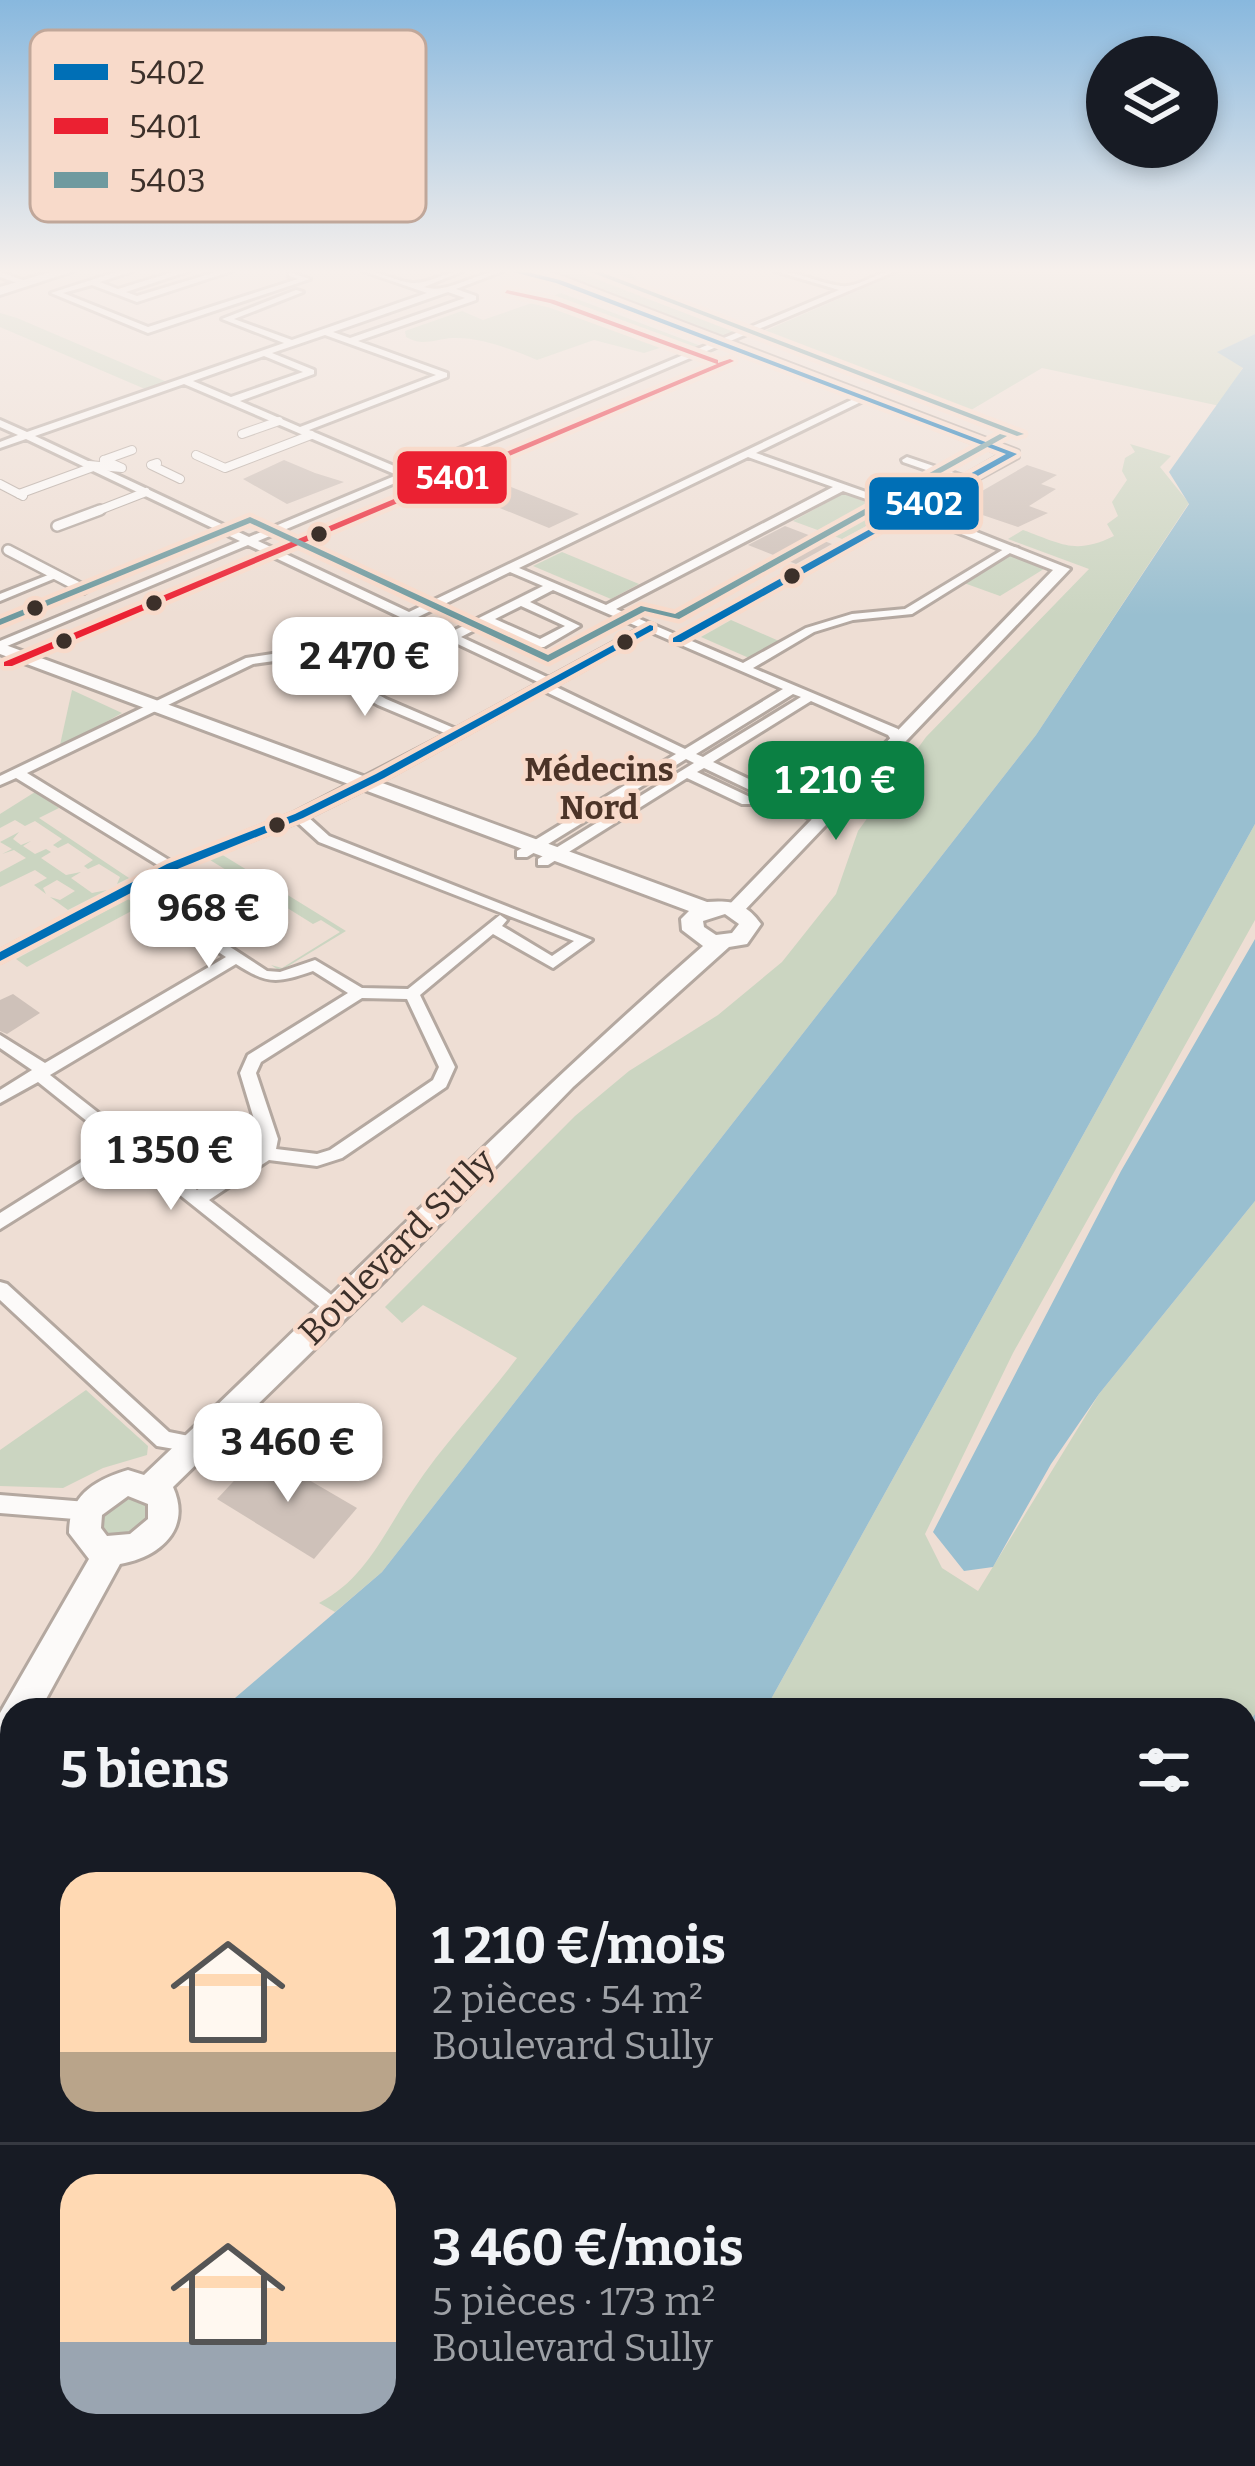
<!DOCTYPE html>
<html lang="fr">
<meta charset="utf-8">
<style>
body{margin:0;font-family:Bitter,serif;background:#242831;color:#f1f3f6;height:100vh;display:flex;flex-direction:column;font-size:45px;white-space:nowrap}
*{box-sizing:border-box;margin:0}
p{font-size:39px;color:#9ea1a6}
.icon{flex:none;width:66px;height:66px;fill:none;stroke:currentColor;stroke-width:2;stroke-linecap:round;stroke-linejoin:round}
.map{position:relative;flex:1;overflow:hidden}
.panel{position:absolute;left:0px;top:1698px;width:1257px;height:768px;display:flex;flex-direction:column;background:#171b24;border-radius:36px 36px 0 0;box-shadow:0 6px 18px #0003}
.panel>*{flex:none}
.fabs{position:absolute;left:1086px;top:36px;display:grid;gap:24px}
.fabs a{display:grid;place-items:center;width:132px;height:132px;border-radius:50%;background:#171b24;box-shadow:0 6px 18px #0003;font-size:60px}
.price{position:absolute;translate:-50% -102px;padding:0 27px;border-radius:24px;background:#fff;color:#222;font-size:39px;line-height:78px;filter:drop-shadow(0 3px 6px #0008)}
.price::after{content:'';position:absolute;left:50%;top:72px;width:36px;height:27px;margin-left:-18px;background:inherit;clip-path:polygon(0 0,100% 0,50% 100%)}
.price.current{background:#0b8043;color:#fff}
ul{padding:0;list-style:none}
li{display:flex;align-items:center;gap:36px;height:300px;padding:0 60px}
li+li{border-top:3px solid #363941}
li span{display:grid;place-items:center;flex:none;width:336px;height:240px;border-radius:36px;color:#555}
li>.icon{margin-inline-start:auto}
span .icon{width:144px;height:144px;fill:#fffc;stroke-width:1}
li b{font-size:51px}
h2{display:flex;justify-content:space-between;align-items:center;height:144px;padding:0 60px;font-size:51px}
.map>svg:first-child{display:block}
.green{fill:#cbd5c1}
.water{fill:#99bfd0}
.building{fill:#cec1b9}
.lines{fill:none;stroke-linecap:round;stroke-linejoin:round}
.pedestrian-far1-casing{stroke:#b4a8a0;stroke-width:10}
.pedestrian-casing{stroke:#b4a8a0;stroke-width:14}
.minor-casing{stroke:#b4a8a0;stroke-width:6}
.tertiary-casing{stroke:#b4a8a0;stroke-width:6}
.secondary-casing{stroke:#b4a8a0;stroke-width:6}
.pedestrian-far1{stroke:#fcfaf9;stroke-width:8}
.pedestrian{stroke:#fcfaf9;stroke-width:9}
.minor{fill:#fcfaf9;fill-rule:evenodd}
.tertiary{fill:#fcfaf9;fill-rule:evenodd}
.secondary{fill:#fcfaf9;fill-rule:evenodd}
.bus-1-casing{stroke:#f8daca;stroke-width:9}
.bus-2-casing{stroke:#f8daca;stroke-width:9}
.bus-3-casing{stroke:#f8daca;stroke-width:9}
.bus-1{fill:#006fb6;fill-rule:evenodd}
.bus-2{fill:#eb2132;fill-rule:evenodd}
.bus-3{fill:#6f9a9f;fill-rule:evenodd}
.bus-dot{fill:#3c302a;stroke:#f8daca;stroke-width:4.5}
.labels{text-anchor:middle;dominant-baseline:central;stroke-width:9;stroke-linejoin:round;paint-order:stroke}
.far-neighbourhood-label{font-size:33px;font-weight:bold;fill:#4c3428;stroke:#f8daca}
.street-label{font-size:36px;fill:#3c302a;stroke:#f8daca}
.key{fill:#f8daca;stroke:#c0a79a;stroke-width:3}
.key-label{font-size:33px;fill:#3c302a}
.line-badge{stroke:#f8daca;stroke-width:4.5}
.badge-label{font-size:33px;text-anchor:middle;font-weight:bold;fill:#fff}
</style>
<div class="map">
<svg width="1255" height="2466" viewBox="0 0 1255 2466">
<rect width="100%" height="100%" fill="#eeded4"/>
<g class="green">
<path d="M546 271H628L649 294 746 329 722 338Z"/>
<path d="M902 271H1255V334L1218 352 1243 367 1220 406 1042 368 966 413 756 335Z"/>
<path d="M561 293 701 346 689 351 666 346 644 353 594 340 537 360C511 349 481 337 453 338 434 339 424 347 406 337L405 331 462 311 483 320Z"/>
<path d="M0 313 17 318 167 382 145 389 0 327Z"/>
<path d="M1130 444 1171 456 1160 467 1189 503 1036 735 382 1572 335 1612 319 1603C366 1579 385 1531 413 1490 443 1444 484 1402 517 1358L423 1305 402 1323 385 1307 575 1116 629 1071 718 1015 782 962 836 894 858 831 926 737 1089 569 1008 539 1023 530C1062 544 1075 555 1114 536L1107 524 1118 516 1112 502 1127 480 1122 471 1125 458 1135 452Z"/>
<path d="M844 493 891 513 842 539 793 521Z"/>
<path d="M562 552 639 584 611 599 533 566Z"/>
<path d="M1012 554 1047 567 1000 596 964 583Z"/>
<path d="M731 620 779 641 749 658 701 637Z"/>
<path d="M72 690 122 713 63 746 60 745Z"/>
<path d="M35 792 59 808 39 818 129 878 117 884 120 877 99 864 88 869 84 866 93 860 68 843 58 848 53 845 62 839 35 821 25 826 15 820 0 828V814Z"/>
<path d="M1255 824V920L1013 1353 925 1534 942 1568 978 1591 1099 1394 1255 1201V1714L1245 1728V1710H765Z"/>
<path d="M19 832 13 839 21 845 31 841 23 846 35 854 46 849 51 852 41 858 66 875 81 872 71 878 92 893 107 890 68 910 50 897 60 900 75 891 57 880 43 888 46 894 34 885 47 878 35 870 0 887V872L26 858 14 850 2 854 12 849 0 842Z"/>
<path d="M221 854 346 931 280 971 271 965 282 968 340 932 321 920 313 924 210 860Z"/>
<path d="M128 899 139 907 27 967 16 959Z"/>
<path d="M86 1390 148 1446 147 1455 103 1468 63 1488 0 1486V1450Z"/>
<path d="M125 1492 148 1500 152 1514 137 1536 102 1539 95 1512Z"/>
<path d="M12 2420V2454H766L760 2466H0Z"/>
</g>
<g class="water">
<path d="M1255 334V824L765 1710H221L382 1572 1036 735 1189 504 1169 472 1243 368 1217 352Z"/>
<path d="M1255 939V1201L1099 1394 1051 1464 993 1567 964 1571 933 1532 1121 1171Z"/>
<path d="M1255 1714V2466H760L766 2454H1245V1728Z"/>
</g>
<g class="building">
<path d="M284 460 315 473 344 482 287 504 243 479Z"/>
<path d="M1027 465 1057 475 1041 484 1056 489 1029 506 1048 513 1018 527 956 506Z"/>
<path d="M473 472 579 514 549 528 443 485Z"/>
<path d="M785 526 832 544 796 564 748 545Z"/>
<path d="M13 994 40 1013 7 1034 0 1031V1000Z"/>
<path d="M261 1452 357 1508 314 1559 217 1499Z"/>
</g>
<g class="lines">
<g class="pedestrian-far1-casing">
<g id="pedestrian-far1">
<path d="M242 434 279 421"/>
<path d="M196 455 225 468 311 435"/>
<path d="M104 460 132 450"/>
<path d="M157 463 151 465 180 479"/>
<path d="M89 465 122 468 104 460"/>
<path d="M0 484 23 496"/>
<path d="M19 494 93 467"/>
<path d="M92 513 146 492"/>
</g>
</g>
<g class="pedestrian-casing">
<g id="pedestrian">
<path d="M57 526 100 510"/>
<path d="M8 550 83 589"/>
</g>
</g>
<g class="minor-casing">
<g id="minor">
<path d="M119 271H133L100 282 118 289 176 271H189L126 292 137 296 219 271H232L137 302 92 285 63 293 148 327 298 279 289 276V272L310 279 148 333 51 293Z"/>
<path d="M363 271C381 271 396 282 413 283 429 284 446 271 463 271L424 287C449 295 476 271 503 271L456 289 476 296V300L358 341 447 373V377L309 430 406 471 839 290 775 271C798 271 818 283 841 286 859 288 877 271 896 271L258 541 409 612 866 393 869 394V398L756 453 914 509V513L687 639 743 663 806 628 852 614 905 609 1009 546 1018 548 912 614 853 620 814 632 753 668 898 729 905 741 894 744 888 735 811 701 713 762 827 816V822H817L704 768 697 772 752 798V804H742L687 778 548 865H538V859L694 763 686 759 527 857H517V851L676 754 544 691 385 779 308 817 329 836 592 940 553 968 493 934 420 995 455 1067 446 1087 342 1158 317 1166 269 1160 209 1200 343 1304 345 1309 343 1314H329L125 1151 0 1229V1213L113 1142 38 1082 0 1103V1090L32 1070 0 1048V1035L45 1063 226 957 130 894 0 962V951L161 867 16 778 0 785V776L246 658 345 643 400 617 248 545 0 649V641L240 541 26 439 0 448V442L18 435 0 427V420L27 432 284 343 222 319 296 290 303 292 234 319 292 340 427 293ZM448 292 465 298 350 338 333 332ZM325 335 436 375 300 427 240 401 314 374V370L272 353ZM264 356 303 372 231 397 193 381ZM184 384 397 475 249 537 35 436ZM748 457 833 487 606 605 519 568ZM843 491 901 511 677 635 616 609ZM510 572 543 586 451 632 418 617ZM553 590 641 628 549 678 461 637 486 624 536 647H544L580 626 530 602ZM521 606 565 626 540 639 495 619ZM409 621 540 683 456 729 386 699 310 655 352 649ZM651 632 783 689 685 749 554 686ZM296 658 378 705 447 734 294 813 172 862 27 773 253 664ZM793 694 801 697 703 757 696 754ZM297 822 319 842 574 941 552 956 502 926 507 920 500 915 408 989 362 988 315 960 280 972 267 971 141 889 176 870ZM236 964C268 985 278 983 313 971L348 993 248 1055 240 1073 260 1139 258 1151 197 1190 50 1075ZM362 998 407 999 439 1067 433 1080 330 1150 317 1154 276 1149 278 1139 256 1073 261 1062Z"/>
<path d="M0 272 23 280 24 282 20 284 0 277Z"/>
<path d="M907 457 969 478 970 480 961 482 903 462 902 460Z"/>
<path d="M53 573 63 575 0 601V594Z"/>
<path d="M0 1282 7 1284 169 1432 199 1438 202 1444 199 1450 192 1452 157 1446 0 1300Z"/>
<path d="M0 1495 87 1502 94 1505 97 1511 94 1517 87 1520 0 1513Z"/>
</g>
</g>
<g class="tertiary-casing">
<g id="tertiary">
<path d="M506 271H525L520 274Z"/>
<path d="M532 271H547L1018 451V457L921 510 1070 569 742 913H728L725 909 1053 570 903 511 1002 454Z"/>
</g>
</g>
<g class="secondary-casing">
<g id="secondary">
<path d="M54 271H74L0 295V287Z"/>
<path d="M0 643 707 902C732 900 746 903 761 924L747 944 729 947 573 1087 386 1279 173 1487C192 1529 160 1557 120 1564L40 1710H12V1757L0 1762V1713L89 1559 69 1533C69 1495 95 1480 128 1470L144 1475C330 1299 510 1115 703 946L682 930 681 919 689 911 0 654ZM725 914 739 924 732 933 716 935 704 927 703 921ZM128 1496 148 1504V1519L130 1534 107 1536 101 1528 102 1515Z"/>
</g>
</g>
<use href="#pedestrian-far1" class="pedestrian-far1"/>
<use href="#pedestrian" class="pedestrian"/>
<use href="#minor" class="minor"/>
<use href="#tertiary" class="tertiary"/>
<use href="#secondary" class="secondary"/>
<g class="bus-1-casing">
<g id="bus-1">
<path d="M509 271H523L560 280 1017 454 681 642H673V638L1006 454 556 283Z"/>
<path d="M650 625 653 626V630L384 778 303 818 175 870 0 961V952L167 864 295 814 376 774Z"/>
</g>
</g>
<g class="bus-2-casing">
<path id="bus-2" d="M507 290 554 300 718 360V363L730 359 734 361 12 666H4V662L717 364 550 303 505 293Z"/>
</g>
<g class="bus-3-casing">
<g id="bus-3">
<path d="M588 271H598L1024 434 1017 436Z"/>
<path d="M1000 434 1007 436 679 619 645 611 548 662 250 523 0 625V619L250 517 548 655 641 606 675 614Z"/>
</g>
</g>
<use href="#bus-1" class="bus-1"/>
<use href="#bus-2" class="bus-2"/>
<use href="#bus-3" class="bus-3"/>
</g>
<linearGradient id="sky" x2="0" y2="1"><stop stop-color="#88b8de"/><stop offset="0.44" stop-color="#f7f0ec"/><stop offset="1" stop-color="#f7f0ec" stop-opacity="0"/></linearGradient>
<rect width="1255" height="616" fill="url(#sky)"/>
<g class="bus-dot">
<circle cx="319" cy="534" r="10"/>
<circle cx="792" cy="576" r="10"/>
<circle cx="154" cy="603" r="10"/>
<circle cx="35" cy="608" r="10"/>
<circle cx="64" cy="641" r="10"/>
<circle cx="625" cy="642" r="10"/>
<circle cx="277" cy="825" r="10"/>
</g>
<g class="labels">
<g class="far-neighbourhood-label">
<text x="599" y="770">Médecins<tspan x="599" dy="38">Nord</tspan></text>
</g>
<g class="street-label">
<text transform="translate(397 1247) rotate(-45)">Boulevard Sully</text>
</g>
</g>
<rect x="30" y="30" width="396" height="192" rx="18" class="key"/>
<rect x="54" y="64" width="54" height="16" fill="#006fb6"/>
<rect x="54" y="118" width="54" height="16" fill="#eb2132"/>
<rect x="54" y="172" width="54" height="16" fill="#6f9a9f"/>
<g class="key-label">
<text x="129" y="84">5402</text>
<text x="129" y="138">5401</text>
<text x="129" y="192">5403</text>
</g>
<g class="line-badge">
<rect x="395" y="449" width="114" height="57" rx="12" fill="#eb2132"/>
<rect x="867" y="475" width="114" height="57" rx="12" fill="#006fb6"/>
</g>
<g class="badge-label">
<text x="452" y="489">5401</text>
<text x="924" y="515">5402</text>
</g>
</svg>
<div class="fabs">
<a><svg class="icon" aria-label="layers" viewBox="0 0 24 24"><path d="M12 4l9 5-9 5-9-5zM3 14l9 5 9-5"/></svg></a>
</div>
<b class="price" style="left:365px;top:719px">2 470 €</b>
<b class="price current" style="left:836px;top:843px">1 210 €</b>
<b class="price" style="left:209px;top:971px">968 €</b>
<b class="price" style="left:171px;top:1213px">1 350 €</b>
<b class="price" style="left:288px;top:1505px">3 460 €</b>
<section class="panel">
<h2>5 biens<svg class="icon" aria-label="filters" viewBox="0 0 24 24"><path d="M4 7h16M4 17h16"/><circle cx="9" cy="7" r="2"/><circle cx="15" cy="17" r="2"/></svg></h2>
<ul>
<li><span style="background:linear-gradient(#ffd9b3 75%,#b9a48a 0)"><svg class="icon" aria-label="home" viewBox="0 0 24 24"><path d="M3 11l9-7 9 7M6 9v11h12V9"/></svg></span><div><b>1 210 €/mois</b><p>2 pièces · 54 m²</p><p>Boulevard Sully</p></div></li>
<li><span style="background:linear-gradient(#ffd9b3 70%,#9aa5b1 0)"><svg class="icon" aria-label="home" viewBox="0 0 24 24"><path d="M3 11l9-7 9 7M6 9v11h12V9"/></svg></span><div><b>3 460 €/mois</b><p>5 pièces · 173 m²</p><p>Boulevard Sully</p></div></li>
</ul>
</section>
</div>
